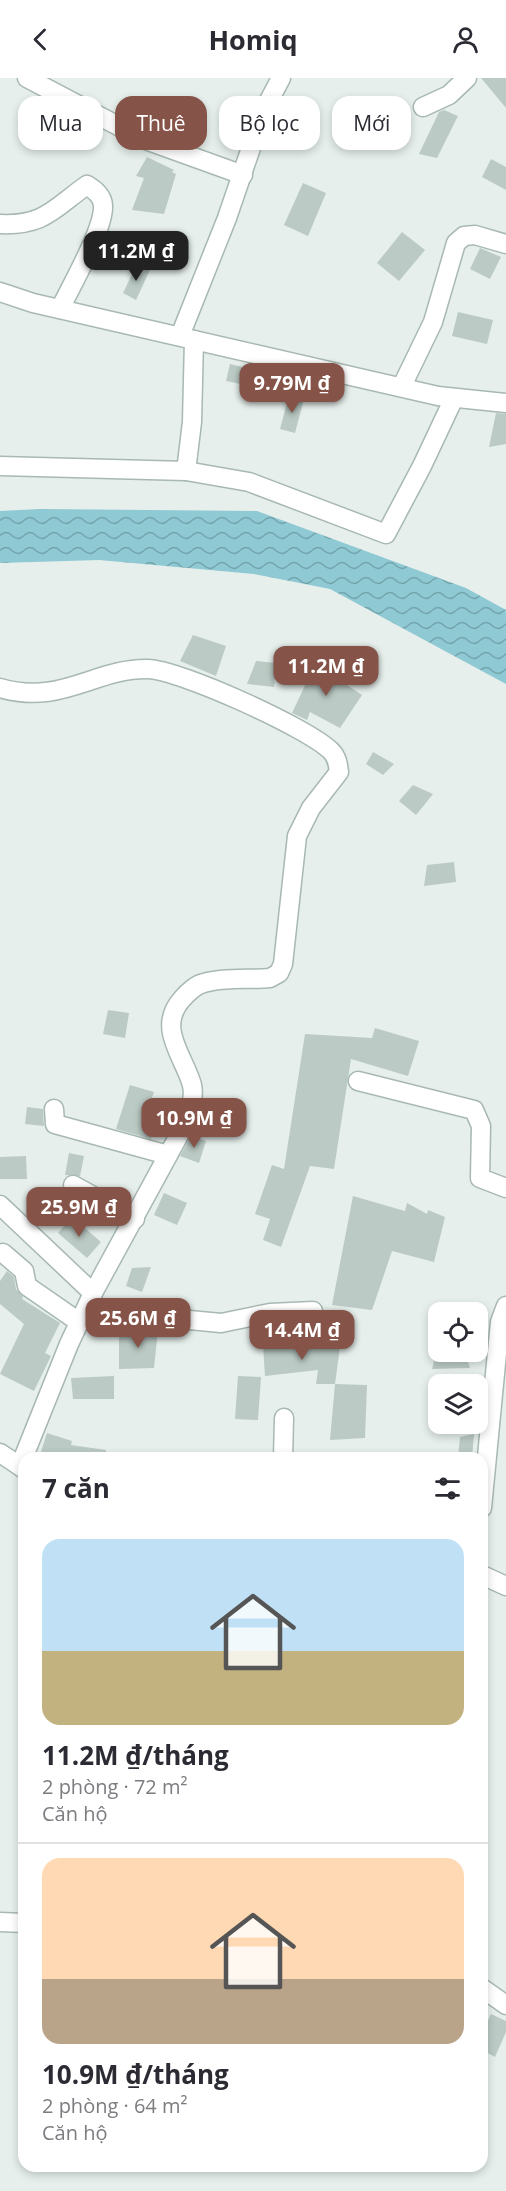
<!DOCTYPE html>
<html lang="vi">
<meta charset="utf-8">
<style>
body{margin:0;font-family:"Open Sans",sans-serif;background:#f7f7f7;color:#2b2b33;height:100vh;display:flex;flex-direction:column;font-size:22px;white-space:nowrap}
*{box-sizing:border-box;margin:0}
p{font-size:20px;color:#7c7c81}
.icon{flex:none;width:33px;height:33px;fill:none;stroke:currentColor;stroke-width:2;stroke-linecap:round;stroke-linejoin:round}
.map{position:relative;flex:1;overflow:hidden}
.details{position:absolute;left:18px;top:1374px;width:470px;height:720px;display:flex;flex-direction:column;background:#fff;border-radius:18px;box-shadow:0 3px 9px #0003}
.details>*{flex:none}
.banner{position:absolute;left:18px;top:18px;width:471px;height:54px;display:flex;gap:12px}
.tools{position:absolute;left:428px;top:1224px;display:grid;gap:12px}
.tools a{display:grid;place-items:center;width:60px;height:60px;border-radius:12px;background:#fff;box-shadow:0 3px 9px #0003;font-size:30px}
.price{position:absolute;translate:-50% -51px;padding:0 14px;border-radius:12px;background:#855347;color:#fff;font-size:20px;line-height:39px;filter:drop-shadow(0 2px 3px #0008)}
.price::after{content:'';position:absolute;left:50%;top:36px;width:18px;height:14px;margin-left:-9px;background:inherit;clip-path:polygon(0 0,100% 0,50% 100%)}
.price.current{background:#222;color:#fff}
ul{padding:0;list-style:none}
li{display:grid;align-content:center;gap:12px;height:318px;padding:0 24px}
li+li{border-top:2px solid #e1e1e2}
li span{display:grid;place-items:center;height:186px;border-radius:18px;color:#555}
li>.icon{margin-inline-start:auto}
span .icon{width:108px;height:108px;fill:#fffc;stroke-width:1}
li b{font-size:26px}
h2{display:flex;justify-content:space-between;align-items:center;height:72px;padding:0 24px;font-size:26px}
.tag{padding:0 21px;border-radius:18px;background:#fff;box-shadow:0 3px 9px #0003;font-size:21px;line-height:54px}
.tag.current{background:#855347;color:#fff}
header{display:flex;justify-content:space-between;align-items:center;height:78px;padding:0 24px;background:#fff;font-size:27px;font-weight:700}
.map>svg:first-child{display:block}
.water{fill:url(#water-waves)}
.building{fill:#bbcac4}
.lines{fill:none;stroke-linecap:round;stroke-linejoin:round}
.minor-casing{stroke:#a8b8b2;stroke-width:21}
.minor{stroke:#fff;stroke-width:18}
</style>
<header><svg class="icon" aria-label="back" viewBox="0 0 24 24"><path d="M15 5l-7 7 7 7"/></svg>Homiq<svg class="icon" aria-label="person" viewBox="0 0 24 24"><circle cx="12" cy="8" r="4"/><path d="M4 21q1-7 8-7t8 7"/></svg></header>
<div class="map">
<svg width="506" height="2113" viewBox="0 0 506 2113">
<defs>
<pattern id="water-waves" width="16" height="10" patternUnits="userSpaceOnUse" patternTransform="scale(1.5)"><rect width="16" height="10" fill="#8ec9d4"/><path d="M0 5q4-4 8 0t8 0" fill="none" stroke="#74a5ad"/></pattern>
</defs>
<rect width="100%" height="100%" fill="#e6efeb"/>
<path class="water" d="M40 431 257 433 466 510 506 532V606L330 511 254 496 99 482 0 485V433Z"/>
<g class="building">
<path d="M481 0H506V30Z"/>
<path d="M444 32 458 38 437 80 419 76 439 34Z"/>
<path d="M147 79 174 92 172 94 176 96 164 136 132 132 144 100 136 98Z"/>
<path d="M491 81 506 89V112L482 99Z"/>
<path d="M303 105 326 115 308 158 284 147Z"/>
<path d="M402 154 425 172 399 203 377 185Z"/>
<path d="M480 170 501 179 490 201 470 191Z"/>
<path d="M137 186 150 192 136 222 123 215Z"/>
<path d="M458 234 493 242 487 266 452 258Z"/>
<path d="M230 286 267 295 264 311 226 303Z"/>
<path d="M289 317 304 321 295 355 280 351Z"/>
<path d="M496 335 506 336V366L489 369Z"/>
<path d="M193 557 226 568 216 598 180 583Z"/>
<path d="M256 583 276 585 274 609 247 606Z"/>
<path d="M316 584 331 591 329 595 362 617 340 650 310 634 307 642 292 635Z"/>
<path d="M373 674 394 686 383 697 366 686Z"/>
<path d="M413 707 433 716 416 737 399 723Z"/>
<path d="M454 784 456 804 424 808 427 787Z"/>
<path d="M108 932 129 935 125 960 103 956Z"/>
<path d="M375 950 419 963 408 998 351 981 334 1091 310 1088 281 1169 263 1162 270 1141 255 1136 272 1087 284 1091 305 956 372 960Z"/>
<path d="M130 1007 154 1014 143 1045 155 1049 151 1061 116 1051Z"/>
<path d="M27 1029 43 1031 44 1048 25 1046Z"/>
<path d="M191 1058 206 1063 199 1085 180 1078Z"/>
<path d="M69 1075 84 1078 80 1098 65 1097Z"/>
<path d="M26 1078 27 1101H0V1079Z"/>
<path d="M164 1115 187 1125 177 1147 154 1137Z"/>
<path d="M353 1118 405 1133 407 1125 427 1136 428 1132 445 1139 434 1184 392 1173 372 1232 332 1227Z"/>
<path d="M72 1139 101 1164 87 1180 58 1155Z"/>
<path d="M151 1189 142 1214 126 1208 132 1190Z"/>
<path d="M7 1193 14 1199 16 1211 23 1219 22 1221 60 1245 45 1275 51 1278 34 1313 0 1296 24 1246 0 1226V1203Z"/>
<path d="M132 1251 158 1252 154 1290 119 1291V1257Z"/>
<path d="M263 1267 340 1269 335 1306H316L318 1292 265 1298Z"/>
<path d="M437 1271 438 1274 466 1278 470 1290 432 1291Z"/>
<path d="M114 1298V1321H73L71 1300Z"/>
<path d="M238 1298 261 1299 258 1342 235 1341Z"/>
<path d="M335 1306 367 1307 365 1360 330 1362Z"/>
<path d="M47 1355 72 1363 71 1367 106 1372V1380H39Z"/>
<path d="M474 1356 472 1380H458L460 1359Z"/>
<path d="M491 1936 506 1943V1954L495 1979 482 1972V1955Z"/>
</g>
<g class="lines">
<g class="minor-casing">
<g id="minor">
<path d="M27 0 143 61 243 97"/>
<path d="M423 29 449 17 467 0"/>
<path d="M0 146C45 148 54 130 87 107 95 112 103 118 103 128 104 151 71 208 60 231"/>
<path d="M0 214 33 225 438 318 506 325"/>
<path d="M180 258 227 140 264 32 281 0"/>
<path d="M402 308 433 244 456 165 464 158 475 157 506 166"/>
<path d="M0 388 186 393 249 404 386 456 422 388 454 320"/>
<path d="M186 393 192 344 194 262"/>
<path d="M0 610C61 628 95 590 148 591 180 592 308 650 331 673 337 679 338 686 339 694L311 730 297 758 283 886 279 895 270 900C249 902 224 899 204 905 197 906 187 915 182 921 156 950 184 978 192 1007 195 1021 189 1035 184 1048L93 1215 69 1266 20 1388"/>
<path d="M358 1003 474 1032 481 1048 480 1100 506 1110"/>
<path d="M54 1031 55 1046 168 1077"/>
<path d="M73 1107 135 1141"/>
<path d="M0 1127 93 1215"/>
<path d="M3 1175 24 1193 27 1208 79 1244"/>
<path d="M82 1238 105 1234 221 1245 270 1235 313 1233"/>
<path d="M0 1375 24 1391"/>
<path d="M283 1380 284 1340"/>
<path d="M482 1430 500 1244 506 1228"/>
<path d="M482 1497 506 1508"/>
<path d="M0 1844 24 1845"/>
<path d="M482 1910 506 1927"/>
</g>
</g>
<use href="#minor" class="minor"/>
</g>
</svg>
<div class="tools">
<a><svg class="icon" aria-label="locate" viewBox="0 0 24 24"><circle cx="12" cy="12" r="6"/><path d="M12 2v4M12 18v4M2 12h4M18 12h4"/></svg></a>
<a><svg class="icon" aria-label="layers" viewBox="0 0 24 24"><path d="M12 4l9 5-9 5-9-5zM3 14l9 5 9-5"/></svg></a>
</div>
<b class="price current" style="left:136px;top:204px">11.2M ₫</b>
<b class="price" style="left:292px;top:336px">9.79M ₫</b>
<b class="price" style="left:326px;top:619px">11.2M ₫</b>
<b class="price" style="left:194px;top:1071px">10.9M ₫</b>
<b class="price" style="left:79px;top:1160px">25.9M ₫</b>
<b class="price" style="left:138px;top:1271px">25.6M ₫</b>
<b class="price" style="left:302px;top:1283px">14.4M ₫</b>
<div class="banner">
<a class="tag">Mua</a>
<a class="tag current">Thuê</a>
<a class="tag">Bộ lọc</a>
<a class="tag">Mới</a>
</div>
<section class="details">
<h2>7 căn<svg class="icon" aria-label="filters" viewBox="0 0 24 24"><path d="M4 7h16M4 17h16"/><circle cx="9" cy="7" r="2"/><circle cx="15" cy="17" r="2"/></svg></h2>
<ul>
<li><span style="background:linear-gradient(#bfe0f5 60%,#c2b280 0)"><svg class="icon" aria-label="home" viewBox="0 0 24 24"><path d="M3 11l9-7 9 7M6 9v11h12V9"/></svg></span><div><b>11.2M ₫/tháng</b><p>2 phòng · 72 m²</p><p>Căn hộ</p></div></li>
<li><span style="background:linear-gradient(#ffd9b3 65%,#b9a48a 0)"><svg class="icon" aria-label="home" viewBox="0 0 24 24"><path d="M3 11l9-7 9 7M6 9v11h12V9"/></svg></span><div><b>10.9M ₫/tháng</b><p>2 phòng · 64 m²</p><p>Căn hộ</p></div></li>
</ul>
</section>
</div>
